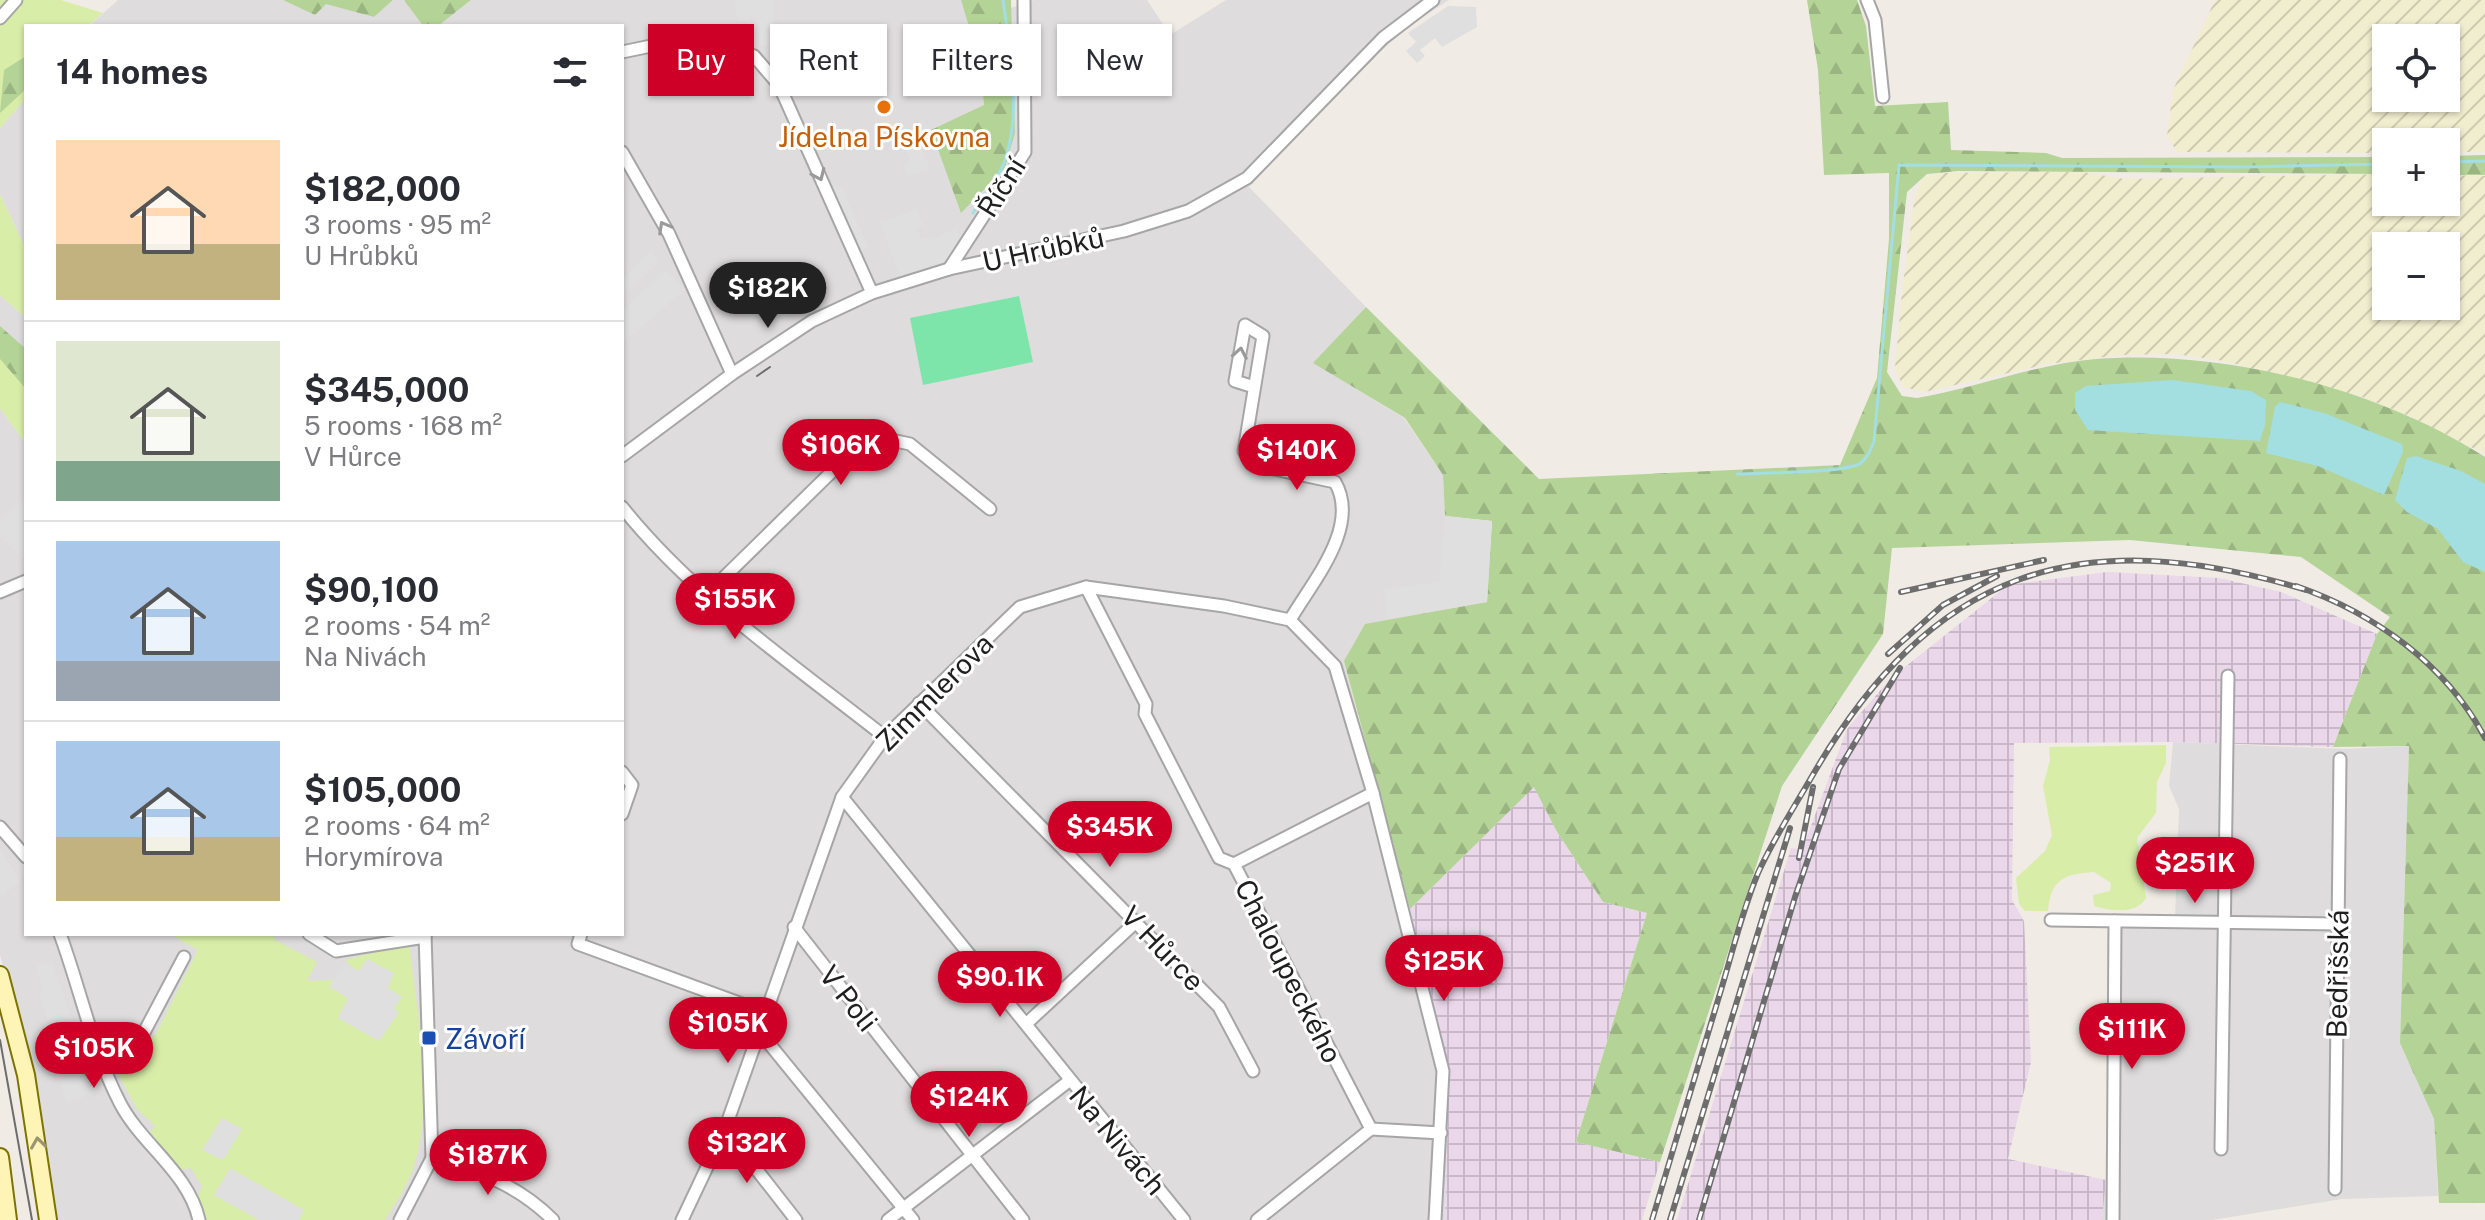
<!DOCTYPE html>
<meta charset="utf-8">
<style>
body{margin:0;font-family:"Public Sans",sans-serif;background:#f2f2f3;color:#2b2b33;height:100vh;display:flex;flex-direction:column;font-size:30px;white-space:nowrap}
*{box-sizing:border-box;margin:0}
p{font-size:26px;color:#7c7c81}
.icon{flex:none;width:44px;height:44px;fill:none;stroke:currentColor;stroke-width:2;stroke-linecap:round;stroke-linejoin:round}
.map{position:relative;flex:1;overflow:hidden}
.drawer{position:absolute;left:24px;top:24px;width:600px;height:912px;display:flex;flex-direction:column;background:#fff;border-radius:0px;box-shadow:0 2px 6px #0004}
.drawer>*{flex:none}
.hud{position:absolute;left:648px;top:24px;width:760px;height:72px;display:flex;gap:16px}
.tools{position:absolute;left:2372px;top:24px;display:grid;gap:16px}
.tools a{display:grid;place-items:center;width:88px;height:88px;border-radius:0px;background:#fff;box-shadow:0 2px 6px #0004;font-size:40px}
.price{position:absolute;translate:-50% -68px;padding:0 18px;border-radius:28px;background:#cf0027;color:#fff;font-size:26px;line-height:52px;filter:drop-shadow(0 2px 4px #0008)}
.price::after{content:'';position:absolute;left:50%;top:48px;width:24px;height:18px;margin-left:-12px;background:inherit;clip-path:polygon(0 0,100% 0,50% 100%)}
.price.current{background:#222;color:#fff}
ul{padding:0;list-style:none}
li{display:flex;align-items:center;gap:24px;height:200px;padding:0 32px}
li+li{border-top:2px solid #e1e1e2}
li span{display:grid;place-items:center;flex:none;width:224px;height:160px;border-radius:0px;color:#555}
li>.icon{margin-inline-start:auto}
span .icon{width:96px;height:96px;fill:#fffc;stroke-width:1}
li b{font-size:34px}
h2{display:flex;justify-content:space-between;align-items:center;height:96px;padding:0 32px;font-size:34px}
.chip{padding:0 28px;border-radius:0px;background:#fff;box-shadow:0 2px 6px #0004;font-size:28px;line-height:72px}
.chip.current{background:#cf0027;color:#fff}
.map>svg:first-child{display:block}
.residential{fill:#dedcdd}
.industrial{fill:url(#industrial-grid)}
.farmland{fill:url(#farmland-furrows);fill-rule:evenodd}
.grass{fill:#d8eea8}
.forest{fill:url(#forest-firs)}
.pitch{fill:#7ee5aa}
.parking{fill:#dfdfdf}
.water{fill:#a3dfe1}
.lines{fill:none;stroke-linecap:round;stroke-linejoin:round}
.stream{stroke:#a3dfe1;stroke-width:3}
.street-casing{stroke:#a6a6a6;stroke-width:15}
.secondary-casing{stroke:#7d7300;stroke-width:20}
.street{stroke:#fff;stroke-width:11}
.secondary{stroke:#fef4b6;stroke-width:16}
.tram{stroke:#6d6d6d;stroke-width:2}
.rail-casing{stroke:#6d6d6d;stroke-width:6}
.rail{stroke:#fff;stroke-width:3;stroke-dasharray:9;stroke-linecap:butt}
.oneway{stroke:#9a9a9a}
.oneway2{stroke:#9a9472}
.food-dot{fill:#e8710a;stroke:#fff;stroke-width:3}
.transit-dot{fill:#1a4fb4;stroke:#fff;stroke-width:3}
.labels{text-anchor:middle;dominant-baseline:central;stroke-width:6;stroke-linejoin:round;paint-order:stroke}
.food-label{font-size:28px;fill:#c56008;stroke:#fff}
.street-label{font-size:28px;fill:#1f1f1f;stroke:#fff}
.transit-label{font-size:28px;fill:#164399;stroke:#fff;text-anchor:start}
</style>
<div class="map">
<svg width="2485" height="1220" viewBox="0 0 2485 1220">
<defs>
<pattern id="industrial-grid" width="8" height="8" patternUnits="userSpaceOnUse" patternTransform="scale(2)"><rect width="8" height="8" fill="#ead7ea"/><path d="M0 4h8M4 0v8" fill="none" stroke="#c8b8c8"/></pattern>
<pattern id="farmland-furrows" width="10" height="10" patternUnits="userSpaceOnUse" patternTransform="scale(2)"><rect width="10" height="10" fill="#f1edcf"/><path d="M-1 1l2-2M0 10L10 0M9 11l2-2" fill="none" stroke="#cecbb1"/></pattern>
<pattern id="forest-firs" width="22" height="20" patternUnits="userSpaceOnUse" patternTransform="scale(2)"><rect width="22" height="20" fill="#b4d397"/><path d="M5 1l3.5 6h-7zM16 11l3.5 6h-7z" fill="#9ab582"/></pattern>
</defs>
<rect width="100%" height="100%" fill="#f1ebe5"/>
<g class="residential">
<path d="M118 0H283L315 14 325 3 374 17 393 0H404L423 26H89Z"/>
<path d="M471 0H961L980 64 984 105 1005 169 1015 133 1011 8 1034 0H1147L1170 35 1226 0H1449L1412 24 1383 49 1249 187 1366 307 1314 363 1404 418 1443 475 1445 515 1490 556 1487 602 1344 661 1449 1071 1445 1220H53L48 1161 29 1054 0 955V408L26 444V934H622V26H438Z"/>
<path d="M26 98V250L0 194V128Z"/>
<path d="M0 295 26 318V358L0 333Z"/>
<path d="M2173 742 2346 749 2409 746 2400 1043 2434 1119 2438 1196 2342 1199 2212 1220H2102L2106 1180 2111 915 2175 917 2179 809 2169 786Z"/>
</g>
<g class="industrial">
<path d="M2107 572 2219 578 2281 592 2377 634 2333 747 2173 742 2014 743 2012 900 2024 921 2031 1062 2008 1159 2106 1180 2102 1220H1677L1791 848 1802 850 1847 729 1890 679 2008 585Z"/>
<path d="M1534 786 1556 830 1603 902 1647 913 1576 1142 1660 1162 1642 1220H1445L1449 1071 1410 909Z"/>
</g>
<g class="farmland">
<path d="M2215 0H2485V152H2446V142H2386V152L2375 153 2177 152 2167 136 2173 90ZM2386 38H2446V98H2386Z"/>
<path d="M2083 172 2124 179 2386 174V202H2446V175L2485 176V454L2409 416 2363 397 2224 361 2175 354 2120 355 2048 364 1924 392 1903 387 1895 368 1902 292 1915 195 1923 178 1939 173ZM2386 246H2446V306H2386Z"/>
</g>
<g class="grass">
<path d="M0 0H61L103 13 88 26H26V98L0 128Z"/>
<path d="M0 194 26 250V318L0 295Z"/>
<path d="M0 333 26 359V444L0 408Z"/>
<path d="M2166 745V763L2157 782 2156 813 2137 838 2146 898C2136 915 2111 911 2094 906L2093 895 2110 891 2111 883 2094 872C2063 874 2051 880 2048 911H2025L2019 904 2016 878 2045 851 2052 835 2043 786 2050 760 2049 747Z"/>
<path d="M177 934H273L275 940 317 962 307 981 334 980 330 987 394 1009 345 960 409 944C417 1011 436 1107 412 1172 405 1189 395 1204 385 1220H205L198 1196 202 1186 191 1168 179 1170 150 1132 155 1126 137 1109 116 1070 156 1034 198 950 175 937Z"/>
</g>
<g class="forest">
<path d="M283 0H393L374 17 326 4 315 15Z"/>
<path d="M404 0H471L438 26H423Z"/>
<path d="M961 0H1011L1015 133 1005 168 961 213 931 130 984 105 980 64Z"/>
<path d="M1807 0H1857L1866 26 1875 106 1948 102 1951 150 2046 153 2062 158 2386 157V174L1958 171 1927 174 1907 192 1887 372 1902 396 1917 398C1977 388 2035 364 2096 359 2223 349 2378 388 2485 457V1203H2439L2434 1119 2400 1043 2409 746 2333 747 2377 634 2390 617 2301 557 2130 540 1892 548 1883 634 1782 786 1660 1162 1576 1142 1647 913 1603 902 1556 830 1534 787 1410 909 1344 661 1365 624 1487 602 1492 521 1445 516 1443 475 1405 418 1313 363 1366 307 1539 479 1840 465 1877 378 1889 239V173L1824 175 1818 70Z"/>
<path d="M26 56V89L0 113 4 70Z"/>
<path d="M2485 155V175H2446V156Z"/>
<path d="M0 326 26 349V389L0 359Z"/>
</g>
<path class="pitch" d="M1019 296 1033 362 923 385 910 318Z"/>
<g class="parking">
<path d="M734 0H773L775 45H759L757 19 750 15V23L738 20Z"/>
<path d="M1448 6 1476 7 1477 27 1442 47 1435 38 1420 50 1425 56 1417 63 1406 51 1416 42 1408 33Z"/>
<path d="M920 144 930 170 908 177 903 166 910 162 905 150Z"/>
<path d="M841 185 869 248 854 255 826 189Z"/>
<path d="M917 209 924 225 916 228 921 238 931 240 957 228 963 247 949 269 902 283 880 222Z"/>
<path d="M651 251 659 262 622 297V280Z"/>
<path d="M666 269 685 290 622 344V311Z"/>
<path d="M26 495V563L0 536V521Z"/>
<path d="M1445 516 1492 521 1487 602 1388 619 1384 589 1439 582Z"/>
<path d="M0 848 20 882 2 896 0 892Z"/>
<path d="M367 959 394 973 388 988 402 997 394 1009 399 1012 379 1041 338 1018 348 998 329 987 344 963 359 971Z"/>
<path d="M52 961 97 1092 67 1103 49 1053 52 1051 43 1022 47 1020 39 994 43 992 35 966Z"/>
<path d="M222 1118 242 1129 223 1160 202 1150Z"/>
<path d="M230 1168 304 1210 299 1220H259L214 1195Z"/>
</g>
<g class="water">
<path d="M2172 380 2251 391 2266 400 2265 425 2260 441 2088 430 2075 410V393L2086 386Z"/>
<path d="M2280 402 2324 413 2402 444 2403 452 2384 495 2318 466 2266 453 2275 407Z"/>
<path d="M2416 456 2461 471 2485 484V572L2463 562 2438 529 2407 512 2395 500 2407 458Z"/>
</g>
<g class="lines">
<g class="stream">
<path d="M2446 162 2485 161"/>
<path d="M973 213C983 196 999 178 1005 160 1022 111 1010 50 1003 0"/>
<path d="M1737 474C1758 473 1849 473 1861 463 1868 457 1871 449 1874 441L1899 165 2244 167 2386 164"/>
</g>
<g class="street-casing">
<g id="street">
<path d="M1867 0 1875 20 1883 97"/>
<path d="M0 18 16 0"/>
<path d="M622 52 680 40 721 42 754 56 779 85 872 293"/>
<path d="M622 152 669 234 732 374"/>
<path d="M949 269 1025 152 1024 0"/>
<path d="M1254 387 1235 381 1245 325 1263 336 1244 451 1251 464 1335 482C1361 527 1312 582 1290 620"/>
<path d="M622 456 732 374 812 321 872 293 949 269 1124 231 1188 211 1247 178 1383 38 1433 0"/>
<path d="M622 507C695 598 794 665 885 737"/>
<path d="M1086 587 1146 704 1145 714 1219 858 1234 864 1371 1129 1441 1133"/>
<path d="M0 592 26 581"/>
<path d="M706 595 858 446 882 438 910 444 990 509"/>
<path d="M919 703 1219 1007 1253 1071"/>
<path d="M622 772 632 785 622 814"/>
<path d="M842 797 1184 1220"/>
<path d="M0 827 26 857"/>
<path d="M1234 864 1373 793"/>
<path d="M2051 920 2338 924"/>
<path d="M794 927 1023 1220"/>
<path d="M60 934C81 991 92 1049 120 1103 141 1144 189 1173 199 1220"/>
<path d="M309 934 336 951 425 937"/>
<path d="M581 934 578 944 764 1012"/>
<path d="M1026 1024 1137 921"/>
<path d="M758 1030 913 1220"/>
<path d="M99 1061 140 1040 184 957"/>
<path d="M725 1129 796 1220"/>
<path d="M2221 1149 2228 676"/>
<path d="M432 1158C479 1171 518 1185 553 1220"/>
<path d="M2335 1189 2340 759"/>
<path d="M400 1220 432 1158 425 934"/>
<path d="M682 1220 725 1129 842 797 885 737 1020 607 1086 587 1224 606 1290 620 1335 666 1373 793 1443 1071 1435 1220"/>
<path d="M888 1220 1069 1081"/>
<path d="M1257 1220 1371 1129"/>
<path d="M2113 1220 2115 921"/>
</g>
</g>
<g class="secondary-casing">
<g id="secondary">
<path d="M0 975 26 1075 48 1220"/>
<path d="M0 1157 8 1220"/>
</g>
</g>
<use href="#street" class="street"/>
<use href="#secondary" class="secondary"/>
<g class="tram">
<path d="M757 376 770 367"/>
<path d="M0 1040 32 1220"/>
</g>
<g class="rail-casing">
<g id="rail">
<path d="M2296 586C2374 613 2446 664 2485 738"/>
<path d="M1901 592 2044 560"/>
<path d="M1888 654 1943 605 1997 576"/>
<path d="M1799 858 1813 787"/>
<path d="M1652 1220C1674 1147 1696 1073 1718 1000 1731 958 1741 914 1758 873 1773 840 1793 809 1811 778 1931 569 2079 521 2306 590"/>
<path d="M1670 1220 1790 828"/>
<path d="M1699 1220 1795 897 1839 769 1900 668"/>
</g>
</g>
<use href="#rail" class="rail"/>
</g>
<defs><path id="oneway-chevron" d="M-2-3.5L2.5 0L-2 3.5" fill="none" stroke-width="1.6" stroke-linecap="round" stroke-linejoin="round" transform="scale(2)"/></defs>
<g class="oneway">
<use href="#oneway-chevron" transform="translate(819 175) rotate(66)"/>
<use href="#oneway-chevron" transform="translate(664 227) rotate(-119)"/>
<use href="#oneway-chevron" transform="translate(1240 353) rotate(-80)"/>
</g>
<use class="oneway2" href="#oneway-chevron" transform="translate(38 1143) rotate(-98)"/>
<circle class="food-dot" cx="884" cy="107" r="8"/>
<rect class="transit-dot" x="421" y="1030" width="16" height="16" rx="4"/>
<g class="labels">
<g class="food-label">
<text x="884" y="136">Jídelna Pískovna</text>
</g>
<g class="street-label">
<text transform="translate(1001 187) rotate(-58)">Říční</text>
<text transform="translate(1043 249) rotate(-12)">U Hrůbků</text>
<text transform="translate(934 692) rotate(-45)">Zimmlerova</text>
<text transform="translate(1163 948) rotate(46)">V Hůrce</text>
<text transform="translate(1289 971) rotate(63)">Chaloupeckého</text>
<text transform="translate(2337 974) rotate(-89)">Bedřišská</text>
<text transform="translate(849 998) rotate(52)">V Poli</text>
<text transform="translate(1118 1140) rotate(50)">Na Nivách</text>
</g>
<g class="transit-label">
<text x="445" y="1038">Závoří</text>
</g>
</g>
</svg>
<div class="tools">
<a><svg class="icon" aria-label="locate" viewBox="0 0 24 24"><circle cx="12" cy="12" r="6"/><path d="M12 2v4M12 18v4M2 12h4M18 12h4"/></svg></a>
<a>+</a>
<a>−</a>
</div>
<b class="price current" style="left:768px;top:330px">$182K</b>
<b class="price" style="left:841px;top:487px">$106K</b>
<b class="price" style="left:1297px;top:492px">$140K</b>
<b class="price" style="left:735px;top:641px">$155K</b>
<b class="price" style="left:1110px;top:869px">$345K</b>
<b class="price" style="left:2195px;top:905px">$251K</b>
<b class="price" style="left:1444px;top:1003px">$125K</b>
<b class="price" style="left:1000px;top:1019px">$90.1K</b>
<b class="price" style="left:728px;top:1065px">$105K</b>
<b class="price" style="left:2132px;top:1071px">$111K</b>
<b class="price" style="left:94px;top:1090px">$105K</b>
<b class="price" style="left:969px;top:1139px">$124K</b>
<b class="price" style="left:747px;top:1185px">$132K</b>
<b class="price" style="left:488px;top:1197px">$187K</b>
<div class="hud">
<a class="chip current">Buy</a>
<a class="chip">Rent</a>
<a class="chip">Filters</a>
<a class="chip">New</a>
</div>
<section class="drawer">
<h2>14 homes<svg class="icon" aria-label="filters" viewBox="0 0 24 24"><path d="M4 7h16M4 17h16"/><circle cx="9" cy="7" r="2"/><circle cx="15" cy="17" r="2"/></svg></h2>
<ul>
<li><span style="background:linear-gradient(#ffd9b3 65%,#c2b280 0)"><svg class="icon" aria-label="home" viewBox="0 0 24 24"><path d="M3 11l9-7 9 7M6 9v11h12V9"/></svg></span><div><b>$182,000</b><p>3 rooms · 95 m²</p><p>U Hrůbků</p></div></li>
<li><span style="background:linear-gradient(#dfe7d0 75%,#7fa58c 0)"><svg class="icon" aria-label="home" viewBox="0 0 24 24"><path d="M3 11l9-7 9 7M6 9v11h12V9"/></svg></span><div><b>$345,000</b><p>5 rooms · 168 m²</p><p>V Hůrce</p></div></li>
<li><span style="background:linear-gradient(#a9c7e8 75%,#9aa5b1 0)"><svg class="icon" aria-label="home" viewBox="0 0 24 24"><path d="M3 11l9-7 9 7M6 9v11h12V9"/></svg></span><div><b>$90,100</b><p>2 rooms · 54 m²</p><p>Na Nivách</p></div></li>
<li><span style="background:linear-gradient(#a9c7e8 60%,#c2b280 0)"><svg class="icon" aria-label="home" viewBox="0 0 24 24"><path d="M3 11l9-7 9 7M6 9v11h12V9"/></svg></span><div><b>$105,000</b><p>2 rooms · 64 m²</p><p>Horymírova</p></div></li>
</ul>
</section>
</div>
